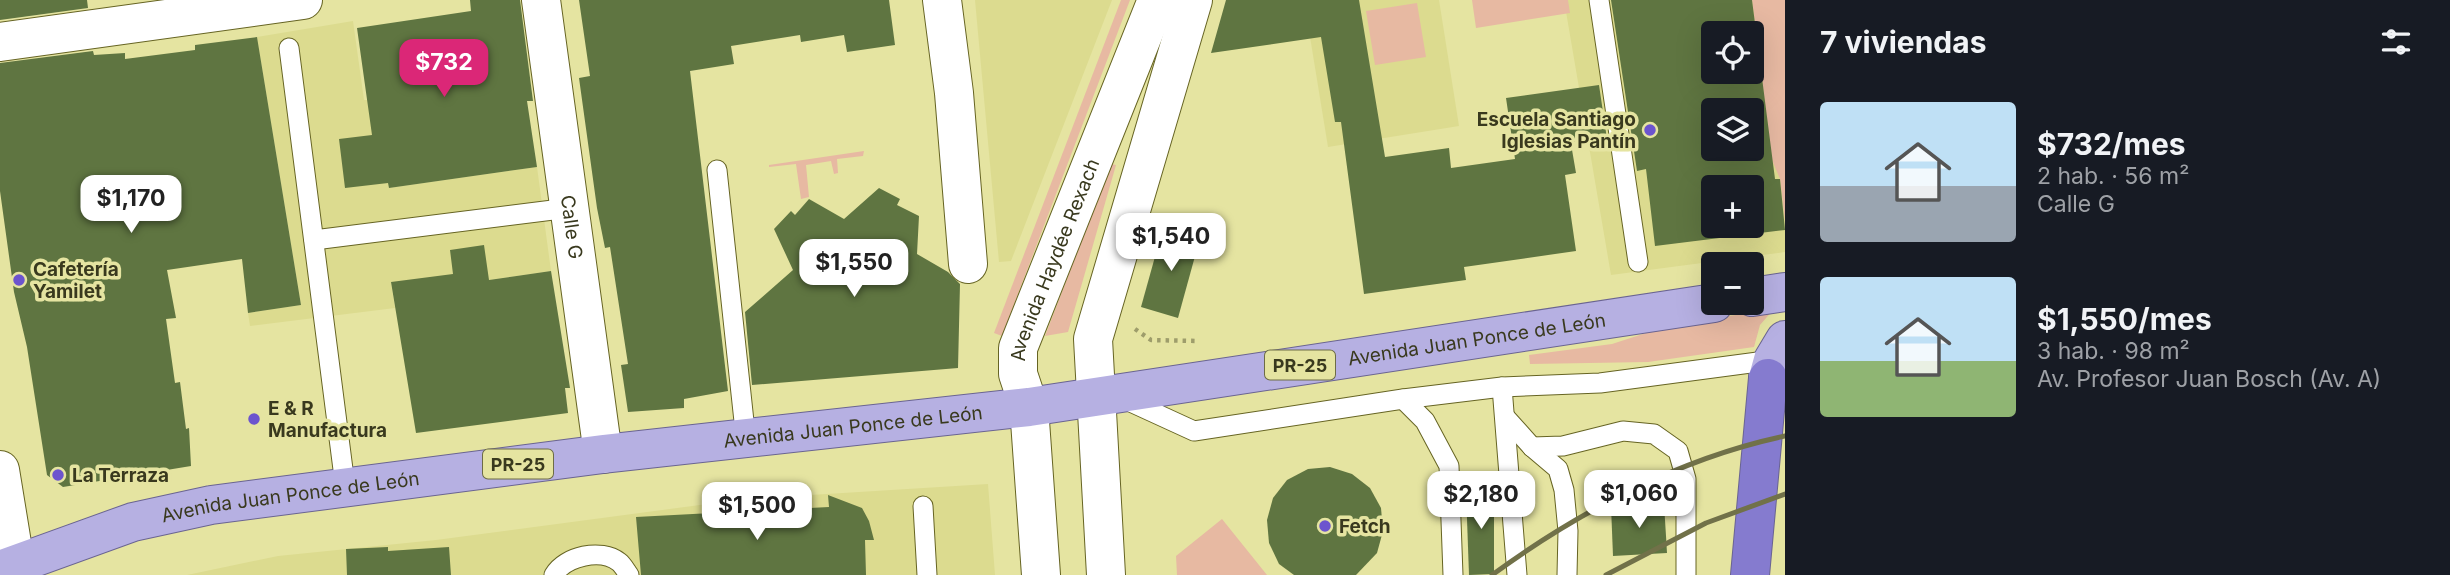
<!DOCTYPE html>
<html lang="es">
<meta charset="utf-8">
<style>
body{margin:0;font-family:Inter,sans-serif;background:#242831;color:#f1f3f6;height:100vh;display:flex;flex-direction:column;font-size:26px;white-space:nowrap}
*{box-sizing:border-box;margin:0}
p{font-size:23px;color:#9ea1a6}
.icon{flex:none;width:38px;height:38px;fill:none;stroke:currentColor;stroke-width:2;stroke-linecap:round;stroke-linejoin:round}
.map{position:relative;flex:1;overflow:hidden}
.sheet{display:flex;flex-direction:column;background:#171b24;width:665px}
.sheet>*{flex:none}
.fabs{position:absolute;left:1701px;top:21px;display:grid;gap:14px}
.fabs a{display:grid;place-items:center;width:63px;height:63px;border-radius:7px;background:#171b24;box-shadow:0 7px 28px #0002;font-size:35px}
.price{position:absolute;translate:-50% -60px;padding:0 16px;border-radius:14px;background:#fff;color:#222;font-size:23px;line-height:46px;filter:drop-shadow(0 2px 4px #0008)}
.price::after{content:'';position:absolute;left:50%;top:42px;width:21px;height:16px;margin-left:-10px;background:inherit;clip-path:polygon(0 0,100% 0,50% 100%)}
.price.current{background:#db2777;color:#fff}
ul{padding:0;list-style:none}
li{display:flex;align-items:center;gap:21px;height:175px;padding:0 35px}
li span{display:grid;place-items:center;flex:none;width:196px;height:140px;border-radius:7px;color:#555}
li>.icon{margin-inline-start:auto}
span .icon{width:84px;height:84px;fill:#fffc;stroke-width:1}
li b{font-size:30px}
h2{display:flex;justify-content:space-between;align-items:center;height:84px;padding:0 35px;font-size:30px}
main{display:flex;flex:1;min-height:0}
.map>svg:first-child{display:block}
.built{fill:#dcdb8f;fill-rule:evenodd}
.green{fill:#e7b9a2}
.building{fill:#5f7541;fill-rule:evenodd}
.lines{fill:none;stroke-linecap:round;stroke-linejoin:round}
.service-casing{stroke:#666423;stroke-width:21}
.minor-casing{stroke:#666423;stroke-width:40}
.tertiary-casing{stroke:#666423;stroke-width:40}
.primary-casing{stroke:#6a6491;stroke-width:40}
.motorway-casing{stroke:#6a6491;stroke-width:40}
.path{stroke:#9e9d6b;stroke-width:4.5;stroke-dasharray:3.5 5;stroke-linecap:butt}
.service{stroke:#fff;stroke-width:19}
.minor{stroke:#fff;stroke-width:38}
.tertiary{stroke:#fff;stroke-width:38}
.primary{stroke:#b6b0e2;stroke-width:38}
.motorway{stroke:#857bcf;stroke-width:38}
.rail{stroke:#717149;stroke-width:5}
.poi-dot{fill:#6c54ce;stroke:#e5e4a1;stroke-width:2.5}
.labels{text-anchor:middle;dominant-baseline:central;stroke-width:7;stroke-linejoin:round;paint-order:stroke}
.shield{fill:#e5e4a1;stroke:#6d6c45;stroke-width:2}
.shield-label{font-size:18px;font-weight:bold;fill:#39391e}
.poi-label{font-size:19px;font-weight:bold;fill:#39391e;stroke:#e5e4a1;text-anchor:start}
.street-label{font-size:19px;fill:#39391e;stroke:#e5e4a1}
</style>
<main>
<div class="map">
<svg width="1785" height="575" viewBox="0 0 1785 575">
<rect width="100%" height="100%" fill="#e5e4a1"/>
<g class="built">
<path d="M975 0H1112L1011 261 999 262Z"/>
<path d="M1304 0H1439L1459 126 1328 147Z"/>
<path d="M1564 0H1776L1785 64V252L1611 275ZM1713 33H1752V72H1713ZM1713 110H1752V149H1713ZM1713 187H1752V226H1713Z"/>
<path d="M353 21 364 100H374L381 124 389 188 537 167 551 271 455 285 391 283 395 308 250 326 248 313 301 305 257 37Z"/>
<path d="M988 484 995 575H187L278 556 436 540 745 499Z"/>
</g>
<g class="green">
<path d="M1121 0H1130L1002 336 994 333Z"/>
<path d="M1472 0H1568L1570 13 1476 28Z"/>
<path d="M1752 0H1785V221L1780 179 1772 160Z"/>
<path d="M1417 3 1426 57 1375 65 1366 11Z"/>
<path d="M864 151 863 156 837 159 838 173 834 174 831 161 806 165 809 197 801 199 796 164 769 167V165Z"/>
<path d="M1111 164 1116 165 1068 332 1045 336Z"/>
<path d="M1773 310 1760 325 1754 347 1648 362 1530 364 1529 355 1612 344 1677 323Z"/>
<path d="M1222 519 1267 575H1177L1176 556Z"/>
</g>
<g class="building">
<path d="M0 0H87L88 8 0 20Z"/>
<path d="M470 0H520L533 101H527L537 167 389 188 388 183 345 188 339 139 372 135 357 28 471 11Z"/>
<path d="M579 0H889L895 45 847 52 844 35 801 42 800 35 731 46 734 64 690 71 728 391 684 399V408L628 412 621 365 628 364 610 247 605 248 597 208 579 78 590 76Z"/>
<path d="M1226 0H1359L1385 157 1449 148 1451 168 1515 159 1506 98 1599 85 1607 139 1571 144 1576 173 1565 175 1576 251 1464 267 1466 280 1364 294 1341 122H1335L1321 37 1211 53Z"/>
<path d="M1611 0H1752L1775 179H1780L1785 230 1655 246 1646 169 1637 171ZM1713 33H1752V72H1713ZM1713 110H1752V149H1713ZM1713 187H1752V226H1713Z"/>
<path d="M257 37 301 305 248 313 242 259 167 270 176 318 166 319 175 383 180 382 186 429 189 428 191 466 63 487 47 475 27 347 14 292 0 191V63L93 51 94 55 125 53V59L195 50V45Z"/>
<path d="M879 188 900 199 897 205 919 216 917 254 948 272 960 284 958 368 752 385 745 312 793 270 774 229 791 211 795 215 809 199 844 219Z"/>
<path d="M1163 228 1200 238 1178 318 1141 307Z"/>
<path d="M484 245 489 280 551 271 570 388H565L568 413 416 433 391 282 453 274 450 250Z"/>
<path d="M1330 467 1352 474 1370 488 1381 508 1383 531 1377 553 1356 575H1294L1279 564 1269 543 1267 520 1273 498 1287 480 1308 469Z"/>
<path d="M1494 489V574L1469 575 1466 491Z"/>
<path d="M828 495 862 508 869 521 874 540H865L866 575H641L636 517 829 507Z"/>
<path d="M1664 503 1667 553 1613 556 1611 506Z"/>
<path d="M388 547V551L449 547 451 575H347L346 549Z"/>
</g>
<g class="lines">
<g class="service-casing">
<g id="service">
<path d="M1599 0 1638 262"/>
<path d="M289 48 345 485"/>
<path d="M717 170 746 440"/>
<path d="M314 240 569 208"/>
<path d="M1502 387 1517 575"/>
<path d="M1122 398 1194 431 1403 399 1502 387 1600 383 1773 360"/>
<path d="M1403 399 1425 421 1449 466 1453 575"/>
<path d="M1506 418 1532 447 1558 469 1564 490 1568 531 1567 575"/>
<path d="M1532 447 1563 446 1623 431 1654 434 1678 451 1686 479V575"/>
<path d="M923 506 927 575"/>
<path d="M554 575C565 556 601 548 619 562 623 565 626 571 629 575"/>
</g>
</g>
<g class="minor-casing">
<g id="minor">
<path id="s1" d="M541 0 603 454"/>
<path d="M942 0 954 93 968 264"/>
<path d="M0 42 303 0"/>
<path id="s2" d="M1041 575 1029 407 1018 374V348L1157 0"/>
<path d="M1106 575 1093 339 1193 0"/>
</g>
</g>
<g class="tertiary-casing">
<path id="tertiary" d="M0 470 15 562 23 575"/>
</g>
<g class="primary-casing">
<g id="primary">
<path d="M1752 297 1785 292"/>
<path d="M1768 378 1773 360 1785 340"/>
<path id="s3" d="M0 570 133 522 211 505 603 454 1029 407 1714 303"/>
</g>
</g>
<g class="motorway-casing">
<path id="motorway" d="M1750 575 1768 378"/>
</g>
<path class="path" d="M1135 329 1151 340 1199 341"/>
<use href="#service" class="service"/>
<use href="#minor" class="minor"/>
<use href="#tertiary" class="tertiary"/>
<use href="#primary" class="primary"/>
<use href="#motorway" class="motorway"/>
<g class="rail">
<path d="M1492 575C1578 512 1680 458 1785 436"/>
<path d="M1606 575 1706 523 1785 494"/>
</g>
</g>
<g class="poi-dot">
<circle cx="1650" cy="130" r="7"/>
<circle cx="19" cy="280" r="7"/>
<circle cx="254" cy="419" r="7"/>
<circle cx="58" cy="475" r="7"/>
<circle cx="1325" cy="526" r="7"/>
</g>
<g class="labels">
<g class="shield">
<rect x="1265" y="350.5" width="70" height="29" rx="5"/>
<rect x="483" y="449.5" width="70" height="29" rx="5"/>
</g>
<g class="shield-label">
<text x="1300" y="365">PR-25</text>
<text x="518" y="464">PR-25</text>
</g>
<g class="poi-label">
<text x="1636" y="119" text-anchor="end">Escuela Santiago<tspan x="1636" dy="22">Iglesias Pantín</tspan></text>
<text x="33" y="269">Cafetería<tspan x="33" dy="22">Yamilet</tspan></text>
<text x="268" y="408">E &amp; R<tspan x="268" dy="22">Manufactura</tspan></text>
<text x="72" y="475">La Terraza</text>
<text x="1339" y="526">Fetch</text>
</g>
<g class="street-label">
<text stroke="none"><textPath href="#s1" startOffset="229">Calle G</textPath></text>
<text stroke="none"><textPath href="#s2" startOffset="324">Avenida Haydée Rexach</textPath></text>
<text stroke="none"><textPath href="#s3" startOffset="1498">Avenida Juan Ponce de León</textPath></text>
<text stroke="none"><textPath href="#s3" startOffset="868">Avenida Juan Ponce de León</textPath></text>
<text stroke="none"><textPath href="#s3" startOffset="301">Avenida Juan Ponce de León</textPath></text>
</g>
</g>
</svg>
<div class="fabs">
<a><svg class="icon" aria-label="locate" viewBox="0 0 24 24"><circle cx="12" cy="12" r="6"/><path d="M12 2v4M12 18v4M2 12h4M18 12h4"/></svg></a>
<a><svg class="icon" aria-label="layers" viewBox="0 0 24 24"><path d="M12 4l9 5-9 5-9-5zM3 14l9 5 9-5"/></svg></a>
<a>+</a>
<a>−</a>
</div>
<b class="price current" style="left:444px;top:99px">$732</b>
<b class="price" style="left:131px;top:235px">$1,170</b>
<b class="price" style="left:1171px;top:273px">$1,540</b>
<b class="price" style="left:854px;top:299px">$1,550</b>
<b class="price" style="left:1639px;top:530px">$1,060</b>
<b class="price" style="left:1481px;top:531px">$2,180</b>
<b class="price" style="left:757px;top:542px">$1,500</b>
</div>
<section class="sheet">
<h2>7 viviendas<svg class="icon" aria-label="filters" viewBox="0 0 24 24"><path d="M4 7h16M4 17h16"/><circle cx="9" cy="7" r="2"/><circle cx="15" cy="17" r="2"/></svg></h2>
<ul>
<li><span style="background:linear-gradient(#bfe0f5 60%,#9aa5b1 0)"><svg class="icon" aria-label="home" viewBox="0 0 24 24"><path d="M3 11l9-7 9 7M6 9v11h12V9"/></svg></span><div><b>$732/mes</b><p>2 hab. · 56 m²</p><p>Calle G</p></div></li>
<li><span style="background:linear-gradient(#bfe0f5 60%,#8fb573 0)"><svg class="icon" aria-label="home" viewBox="0 0 24 24"><path d="M3 11l9-7 9 7M6 9v11h12V9"/></svg></span><div><b>$1,550/mes</b><p>3 hab. · 98 m²</p><p>Av. Profesor Juan Bosch (Av. A)</p></div></li>
</ul>
</section>
</main>
